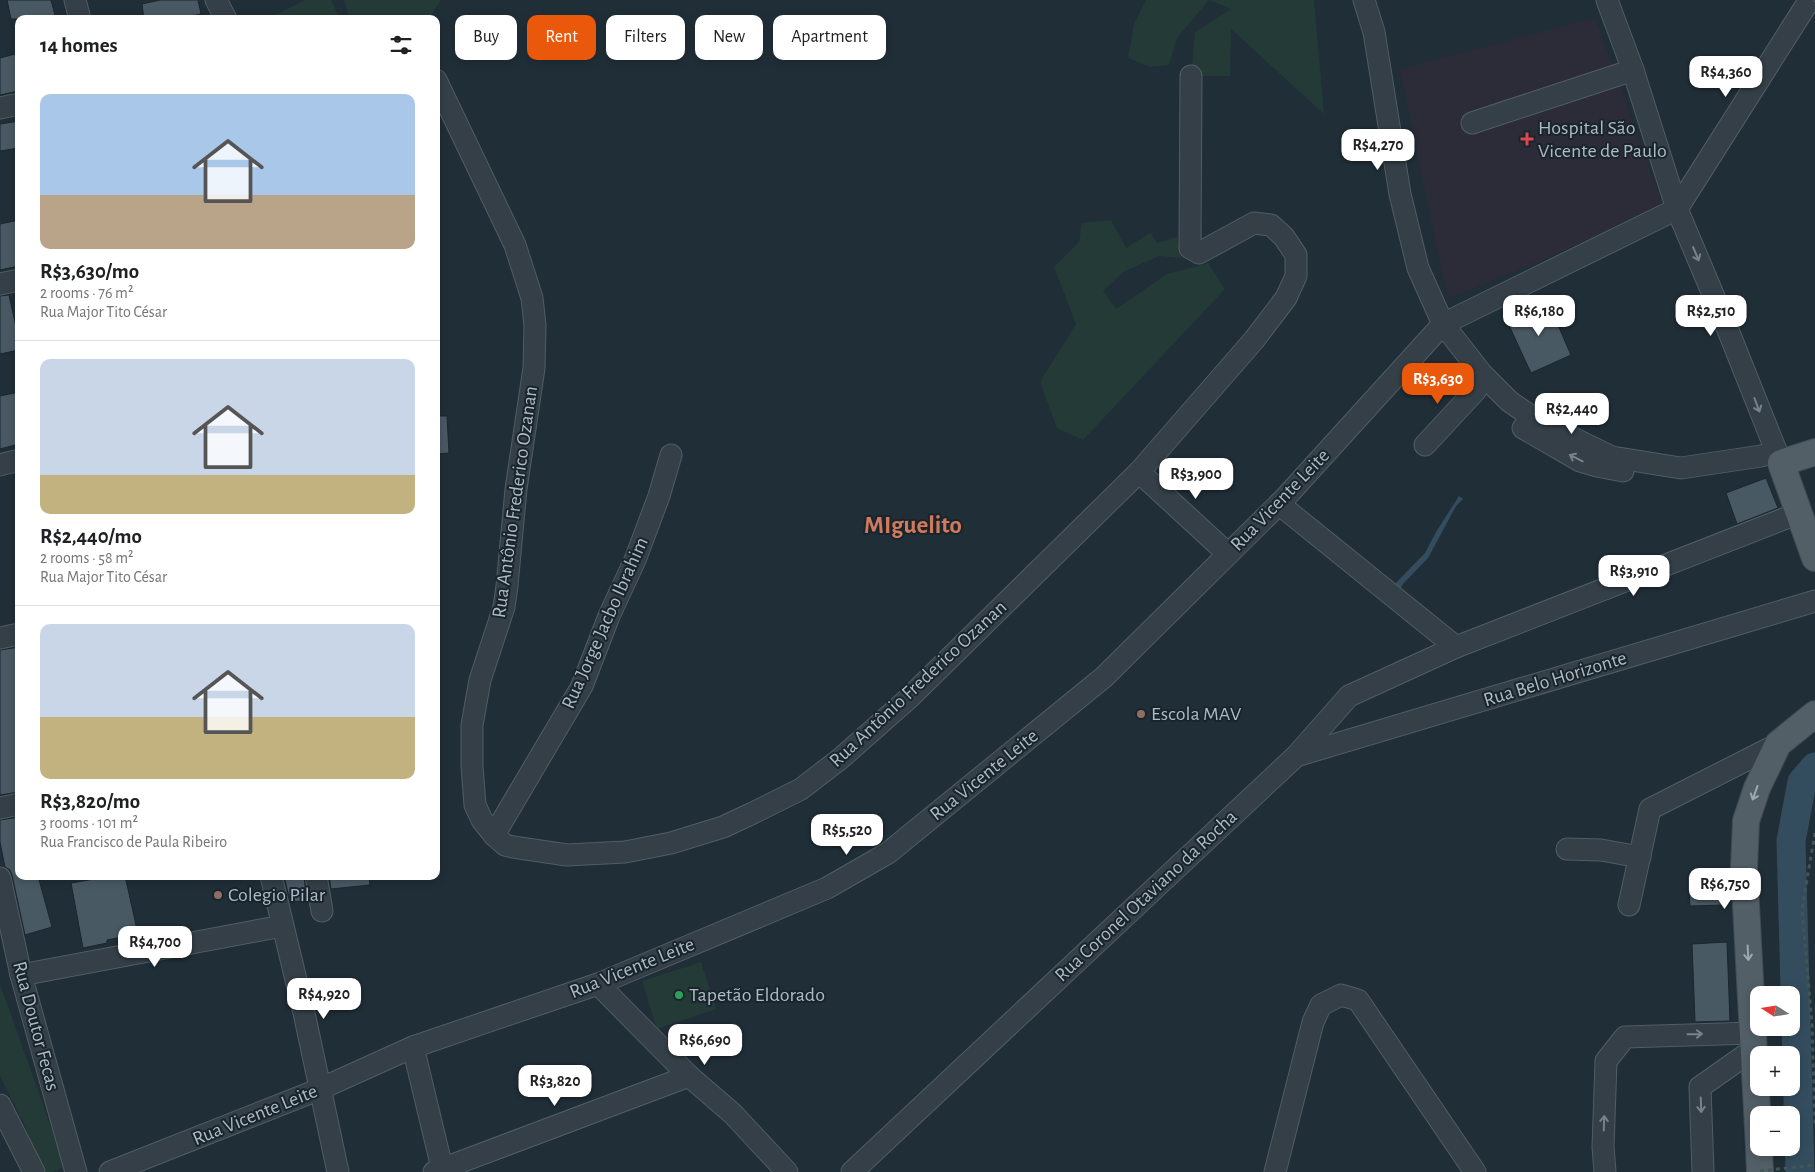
<!DOCTYPE html>
<meta charset="utf-8">
<style>
body{margin:0;font-family:"Alegreya Sans",sans-serif;background:#f6f6f6;color:#202124;height:100vh;display:flex;flex-direction:column;font-size:19px;white-space:nowrap}
*{box-sizing:border-box;margin:0}
p{font-size:16px;color:#757577}
.icon{flex:none;width:28px;height:28px;fill:none;stroke:currentColor;stroke-width:2;stroke-linecap:round;stroke-linejoin:round}
.map{position:relative;flex:1;overflow:hidden}
.details{position:absolute;left:15px;top:15px;width:425px;height:865px;display:flex;flex-direction:column;background:#fff;border-radius:10px;box-shadow:0 2px 8px #0003}
.details>*{flex:none}
.hud{position:absolute;left:455px;top:15px;width:475px;height:45px;display:flex;gap:10px}
.needle{width:32px;rotate:282deg}
.tools{position:absolute;left:1750px;top:986px;display:grid;gap:10px}
.tools a{display:grid;place-items:center;width:50px;height:50px;border-radius:10px;background:#fff;box-shadow:0 2px 8px #0003;font-size:25px}
.price{position:absolute;translate:-50% -42px;padding:0 11px;border-radius:10px;background:#fff;color:#222;font-size:16px;line-height:32px;filter:drop-shadow(0 1px 2px #0008)}
.price::after{content:'';position:absolute;left:50%;top:30px;width:15px;height:11px;margin-left:-8px;background:inherit;clip-path:polygon(0 0,100% 0,50% 100%)}
.price.selected{background:#ea580c;color:#fff}
ul{padding:0;list-style:none}
li{display:grid;align-content:center;gap:10px;height:265px;padding:0 25px}
li+li{border-top:1px solid #e0e0e0}
li span{display:grid;place-items:center;height:155px;border-radius:10px;color:#555}
li>.icon{margin-inline-start:auto}
span .icon{width:90px;height:90px;fill:#fffc;stroke-width:1}
li b{font-size:21px}
h2{display:flex;justify-content:space-between;align-items:center;height:60px;padding:0 25px;font-size:21px}
.pill{padding:0 18px;border-radius:10px;background:#fff;box-shadow:0 2px 8px #0003;font-size:18px;line-height:45px}
.pill.selected{background:#ea580c;color:#fff}
.map>svg:first-child{display:block}
.medical{fill:#2c2c39}
.green{fill:#233a37}
.water{fill:#344d5e}
.lines{fill:none;stroke-linecap:round;stroke-linejoin:round}
.river{stroke:#344d5e;stroke-width:29}
.building{fill:#495963;stroke:#1b262e}
.minor-casing{stroke:#515d65;stroke-width:23}
.major-casing{stroke:#404b54;stroke-width:28}
.path{stroke:#425655;stroke-width:3;stroke-dasharray:4 4;stroke-linecap:butt}
.minor{stroke:#343f47;stroke-width:21}
.major{stroke:#525f67;stroke-width:26}
.path-bridge{stroke:#425655;stroke-width:3;stroke-dasharray:4 4;stroke-linecap:butt}
.oneway{stroke:#77838c}
.oneway2{stroke:#9ca9b1}
.health-dot{fill:#e0444e;stroke:#19242c;stroke-width:2}
.education-dot{fill:#8d6e63;stroke:#19242c;stroke-width:2}
.leisure-dot{fill:#2e9e5b;stroke:#19242c;stroke-width:2}
.labels{text-anchor:middle;dominant-baseline:central;stroke-width:4;stroke-linejoin:round;paint-order:stroke}
.poi-label{font-size:20px;fill:#aebbc4;stroke:#19242c;text-anchor:start}
.street-label{font-size:20px;fill:#aebbc4;stroke:#19242c}
.district-label{font-size:25px;font-weight:bold;fill:#d07a5d;stroke:#19242c}
</style>
<div class="map">
<svg width="1815" height="1172" viewBox="0 0 1815 1172">
<rect width="100%" height="100%" fill="#202e37"/>
<path class="medical" d="M1595 18 1664 209 1450 298 1442 274 1400 69Z"/>
<g class="green">
<path d="M305 0H331L340 19H268Z"/>
<path d="M344 0H441L429 19H350Z"/>
<path d="M1146 0H1314L1324 114 1231 29 1230 76H1191L1195 32 1231 9 1209 0 1177 38 1169 65 1150 67 1128 58 1134 24Z"/>
<path d="M1111 220 1126 248 1150 233 1157 243 1177 237 1181 258 1159 256 1123 272 1103 291 1116 309 1167 274 1208 263 1225 289 1083 440 1057 428 1040 382 1076 324 1054 267 1079 242 1082 223Z"/>
<path d="M701 962 716 1009 657 1029 642 981Z"/>
<path d="M0 984 65 1166 53 1172H44L25 1126 0 1076Z"/>
</g>
<path class="water" d="M1459 496 1463 499 1456 506 1428 558 1403 584 1399 591 1389 590 1425 553 1436 532Z"/>
<g class="lines">
<path class="river" d="M1800 1172 1791 841 1802 782 1815 767"/>
</g>
<g class="building">
<path d="M7 0H51L56 19H11Z"/>
<path d="M160 0H198L201 14 176 19H144L142 4Z"/>
<path d="M19 53V91L0 95V58Z"/>
<path d="M19 121V148L0 151V124Z"/>
<path d="M19 220V266L0 270V224Z"/>
<path d="M9 295 19 340V350L0 354V296Z"/>
<path d="M1547 300 1571 355 1531 373 1506 319Z"/>
<path d="M19 392V444L0 449V396Z"/>
<path d="M436 416H447L449 453 436 454Z"/>
<path d="M1766 478 1778 508 1737 524 1726 493Z"/>
<path d="M19 647V704H16L19 723V792L0 795V650Z"/>
<path d="M19 817V876H38L52 927 25 935 12 875 10 870 5 867 0 842V820Z"/>
<path d="M1723 873 1725 905 1690 906 1688 875Z"/>
<path d="M99 876H125L138 934 107 940V943L83 948 71 883 100 878Z"/>
<path d="M284 876H304L307 902 290 901Z"/>
<path d="M329 876H369L370 885 331 889Z"/>
<path d="M1727 942 1730 1021 1695 1022 1692 944Z"/>
</g>
<g class="lines">
<g class="minor-casing">
<g id="minor">
<path d="M75 0 80 19"/>
<path d="M216 0 226 19"/>
<path d="M1364 0 1374 32 1400 194 1418 268 1443 324 1482 374 1509 401 1536 420 1612 457 1681 468 1761 456 1775 452"/>
<path d="M1607 0 1633 70 1677 209 1728 330 1781 463"/>
<path d="M436 80 515 245 532 298 535 325 534 368 516 489 507 586 504 607 480 680 472 725V766L475 805 482 820 494 835 505 845 513 847 567 855 625 852 671 843 723 827 753 813 801 789 840 759 909 698 1139 472 1254 340 1286 298 1296 276V255L1284 237 1271 225 1254 223 1199 253 1190 248 1191 76"/>
<path d="M0 108 19 104"/>
<path d="M1472 123 1633 70"/>
<path d="M1677 209 1805 7"/>
<path d="M0 284 19 280"/>
<path d="M1523 428 1580 461 1597 466 1623 471"/>
<path d="M1425 445 1476 390"/>
<path d="M0 465 19 460"/>
<path d="M1139 472 1228 554"/>
<path d="M1279 504 1456 647"/>
<path d="M0 638 19 634"/>
<path d="M1296 756 1815 601"/>
<path d="M0 808 19 804"/>
<path d="M494 835 582 686 609 616 635 560 659 496 671 455"/>
<path d="M1567 849 1601 850 1640 857"/>
<path d="M271 876 304 1013 338 1172"/>
<path d="M316 876 322 911"/>
<path d="M0 878 21 975 76 1172"/>
<path d="M1629 905 1650 809 1778 744"/>
<path d="M21 975 282 926"/>
<path d="M598 984 689 1076 733 1114 787 1172"/>
<path d="M413 1047 443 1172"/>
<path d="M0 1105 34 1172"/>
<path d="M110 1172 320 1089 413 1047 598 984 827 888 888 853 1104 677 1284 499 1443 324 1677 209"/>
<path d="M434 1172 689 1076"/>
<path d="M852 1172 1296 756 1349 696 1456 647 1799 513"/>
<path d="M1275 1172 1313 1022 1321 1005 1341 995 1358 1000 1475 1172"/>
<path d="M1605 1172 1603 1147 1606 1061 1625 1037 1753 1033"/>
<path d="M1703 1172 1700 1087 1754 1049"/>
</g>
</g>
<g class="major-casing">
<g id="major">
<path d="M1815 452 1781 463 1815 558"/>
<path d="M1759 1147 1744 868 1746 821 1757 788 1778 744 1815 714"/>
<path d="M1759 1148 1760 1172"/>
</g>
</g>
<path class="path" d="M1815 833 1802 909 1812 1024 1815 1124"/>
<use href="#minor" class="minor"/>
<use href="#major" class="major"/>
<path class="path-bridge" d="M1760 1171 1815 1165"/>
</g>
<defs><path id="oneway-shaft" d="M-6 0H5M1.5-3L5.5 0L1.5 3" fill="none" stroke-width="1.6" stroke-linecap="round" stroke-linejoin="round" transform="scale(1.25)"/></defs>
<g class="oneway">
<use href="#oneway-shaft" transform="translate(1696 254) rotate(67)"/>
<use href="#oneway-shaft" transform="translate(1757 405) rotate(69)"/>
<use href="#oneway-shaft" transform="translate(1576 458) rotate(-153)"/>
<use href="#oneway-shaft" transform="translate(1695 1034) rotate(-1)"/>
<use href="#oneway-shaft" transform="translate(1701 1105) rotate(88)"/>
<use href="#oneway-shaft" transform="translate(1604 1123) rotate(-88)"/>
</g>
<g class="oneway2">
<use href="#oneway-shaft" transform="translate(1755 793) rotate(110)"/>
<use href="#oneway-shaft" transform="translate(1748 953) rotate(87)"/>
</g>
<path class="health-dot" d="M1524.5 131.5h5v5h5v5h-5v5h-5v-5h-5v-5h5z"/>
<g class="education-dot">
<circle cx="1141" cy="714" r="5"/>
<circle cx="218" cy="895" r="5"/>
</g>
<circle class="leisure-dot" cx="679" cy="995" r="5"/>
<g class="labels">
<g class="poi-label">
<text x="1538" y="128">Hospital São<tspan x="1538" dy="23">Vicente de Paulo</tspan></text>
<text x="1151" y="714">Escola MAV</text>
<text x="228" y="895">Colegio Pilar</text>
<text x="689" y="995">Tapetão Eldorado</text>
</g>
<g class="street-label">
<text transform="translate(1280 500) rotate(-46)">Rua Vicente Leite</text>
<text transform="translate(515 502) rotate(-82)">Rua Antônio Frederico Ozanan</text>
<text transform="translate(605 623) rotate(-66)">Rua Jorge Jacbo Ibrahim</text>
<text transform="translate(1555 679) rotate(-17)">Rua Belo Horizonte</text>
<text transform="translate(918 684) rotate(-43)">Rua Antônio Frederico Ozanan</text>
<text transform="translate(984 775) rotate(-39)">Rua Vicente Leite</text>
<text transform="translate(1146 896) rotate(-43)">Rua Coronel Otaviano da Rocha</text>
<text transform="translate(632 968) rotate(-22)">Rua Vicente Leite</text>
<text transform="translate(36 1026) rotate(75)">Rua Doutor Fecas</text>
<text transform="translate(255 1115) rotate(-22)">Rua Vicente Leite</text>
</g>
<g class="district-label">
<text x="913" y="525">MIguelito</text>
</g>
</g>
</svg>
<div class="tools">
<a><svg class="needle" viewBox="-14 -14 28 28"><path d="M0-13l5 13h-10z" fill="#e53935"/><path d="M0 13l5-13h-10z" fill="#757577"/></svg></a>
<a>+</a>
<a>−</a>
</div>
<b class="price" style="left:1726px;top:98px">R$4,360</b>
<b class="price" style="left:1378px;top:171px">R$4,270</b>
<b class="price" style="left:1539px;top:337px">R$6,180</b>
<b class="price" style="left:1711px;top:337px">R$2,510</b>
<b class="price selected" style="left:1438px;top:405px">R$3,630</b>
<b class="price" style="left:1572px;top:435px">R$2,440</b>
<b class="price" style="left:1196px;top:500px">R$3,900</b>
<b class="price" style="left:1634px;top:597px">R$3,910</b>
<b class="price" style="left:847px;top:856px">R$5,520</b>
<b class="price" style="left:1725px;top:910px">R$6,750</b>
<b class="price" style="left:155px;top:968px">R$4,700</b>
<b class="price" style="left:324px;top:1020px">R$4,920</b>
<b class="price" style="left:705px;top:1066px">R$6,690</b>
<b class="price" style="left:555px;top:1107px">R$3,820</b>
<div class="hud">
<a class="pill">Buy</a>
<a class="pill selected">Rent</a>
<a class="pill">Filters</a>
<a class="pill">New</a>
<a class="pill">Apartment</a>
</div>
<section class="details">
<h2>14 homes<svg class="icon" aria-label="filters" viewBox="0 0 24 24"><path d="M4 7h16M4 17h16"/><circle cx="9" cy="7" r="2"/><circle cx="15" cy="17" r="2"/></svg></h2>
<ul>
<li><span style="background:linear-gradient(#a9c7e8 65%,#b9a48a 0)"><svg class="icon" aria-label="home" viewBox="0 0 24 24"><path d="M3 11l9-7 9 7M6 9v11h12V9"/></svg></span><div><b>R$3,630/mo</b><p>2 rooms · 76 m²</p><p>Rua Major Tito César</p></div></li>
<li><span style="background:linear-gradient(#c9d6e8 75%,#c2b280 0)"><svg class="icon" aria-label="home" viewBox="0 0 24 24"><path d="M3 11l9-7 9 7M6 9v11h12V9"/></svg></span><div><b>R$2,440/mo</b><p>2 rooms · 58 m²</p><p>Rua Major Tito César</p></div></li>
<li><span style="background:linear-gradient(#c9d6e8 60%,#c2b280 0)"><svg class="icon" aria-label="home" viewBox="0 0 24 24"><path d="M3 11l9-7 9 7M6 9v11h12V9"/></svg></span><div><b>R$3,820/mo</b><p>3 rooms · 101 m²</p><p>Rua Francisco de Paula Ribeiro</p></div></li>
</ul>
</section>
</div>
